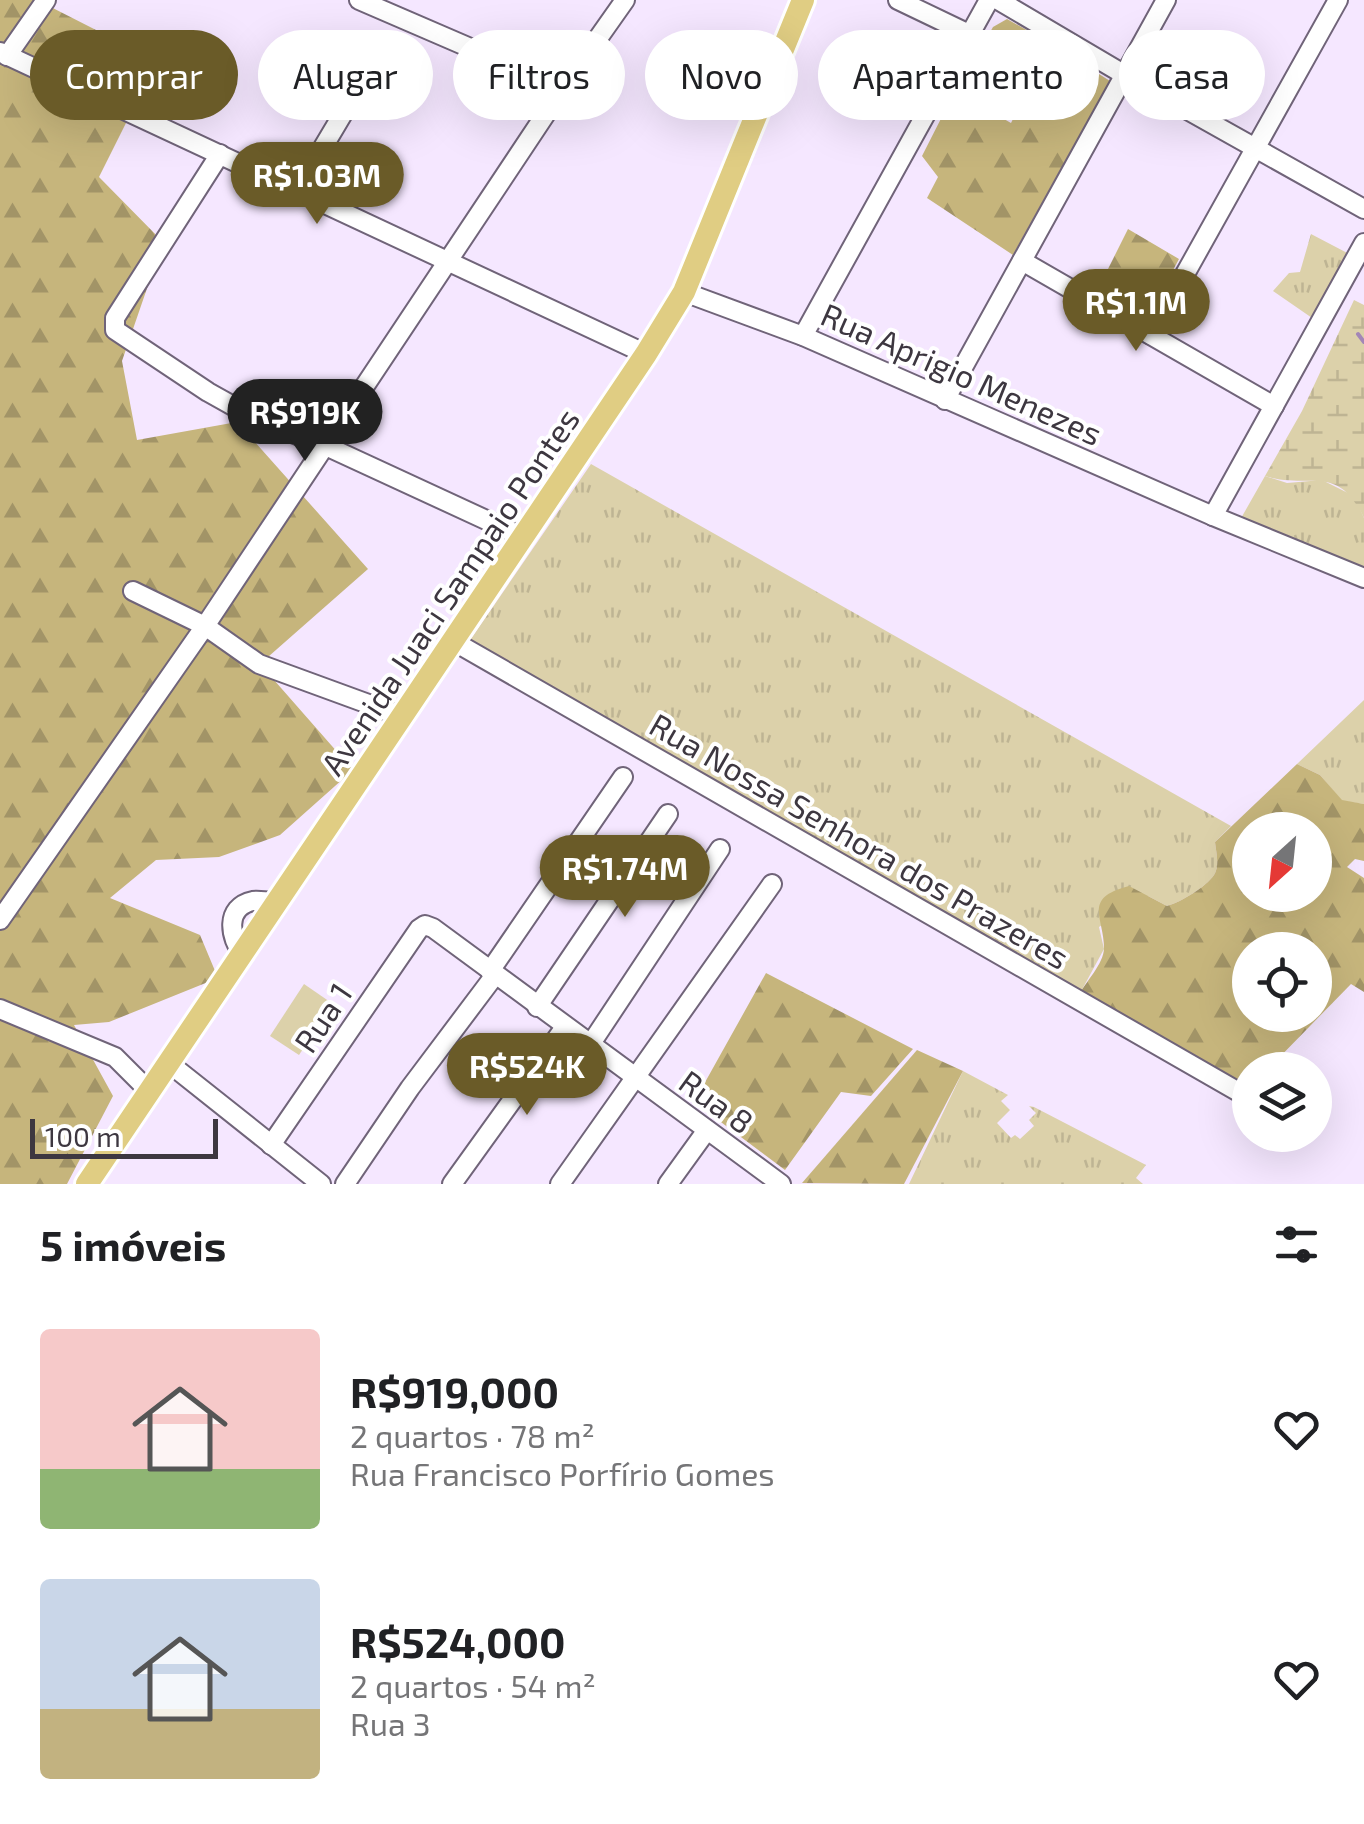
<!DOCTYPE html>
<html lang="pt">
<meta charset="utf-8">
<style>
body{margin:0;font-family:"Exo 2",sans-serif;background:#f2f2f2;color:#202124;height:100vh;display:flex;flex-direction:column;font-size:38px;white-space:nowrap}
*{box-sizing:border-box;margin:0}
p{font-size:32px;color:#757577}
.icon{flex:none;width:55px;height:55px;fill:none;stroke:currentColor;stroke-width:2;stroke-linecap:round;stroke-linejoin:round}
.map{position:relative;height:1184px;overflow:hidden}
.drawer{display:flex;flex-direction:column;background:#fff;flex:1}
.drawer>*{flex:none}
.top-card{position:absolute;left:30px;top:30px;width:1305px;height:90px;display:flex;gap:20px}
.needle{width:65px;rotate:207deg}
.controls{position:absolute;left:1232px;top:812px;display:grid;gap:20px}
.controls a{display:grid;place-items:center;width:100px;height:100px;border-radius:50%;background:#fff;box-shadow:0 10px 40px #0002;font-size:50px}
.scale{position:absolute;left:30px;bottom:25px;width:188px;box-sizing:border-box;padding-left:10px;border:5px solid #3d3740;border-top:0;font-size:28px;line-height:35px;white-space:nowrap;color:#3d3740;-webkit-text-stroke:8px #fff;paint-order:stroke}
.price{position:absolute;translate:-50% -85px;padding:0 22px;border-radius:35px;background:#6a5b28;color:#fff;font-size:32px;line-height:65px;filter:drop-shadow(0 2px 5px #0008)}
.price::after{content:'';position:absolute;left:50%;top:60px;width:30px;height:22px;margin-left:-15px;background:inherit;clip-path:polygon(0 0,100% 0,50% 100%)}
.price.selected{background:#222;color:#fff}
ul{padding:0;list-style:none}
li{display:flex;align-items:center;gap:30px;height:250px;padding:0 40px}
li span{display:grid;place-items:center;flex:none;width:280px;height:200px;border-radius:10px;color:#555}
li>.icon{margin-inline-start:auto}
span .icon{width:120px;height:120px;fill:#fffc;stroke-width:1}
li b{font-size:42px}
h2{display:flex;justify-content:space-between;align-items:center;height:120px;padding:0 40px;font-size:42px}
.tag{padding:0 35px;border-radius:45px;background:#fff;box-shadow:0 10px 40px #0002;font-size:35px;line-height:90px}
.tag.selected{background:#6a5b28;color:#fff}
.map>svg:first-child{display:block}
.grass{fill:url(#grass-tufts)}
.forest{fill:url(#forest-firs);fill-rule:evenodd}
.wetland{fill:url(#wetland-marsh)}
.pitch{fill:#dcd1aa}
.lines{fill:none;stroke-linecap:round;stroke-linejoin:round}
.stream{stroke:#a386b7;stroke-width:4}
.minor-casing{stroke:#706479;stroke-width:22}
.major-casing{stroke:#fff;stroke-width:28}
.minor{stroke:#fff;stroke-width:18}
.major{stroke:#e0cd83;stroke-width:22}
.labels{text-anchor:middle;dominant-baseline:central;stroke-width:8;stroke-linejoin:round;paint-order:stroke}
.street-label{font-size:32px;fill:#3d3740;stroke:#fff}
</style>
<div class="map">
<svg width="1364" height="1184" viewBox="0 0 1364 1184">
<defs>
<pattern id="grass-tufts" width="24" height="20" patternUnits="userSpaceOnUse" patternTransform="scale(2.5)"><rect width="24" height="20" fill="#dcd1aa"/><path d="M3 7l-1-3M5 7V3M7 7l1-3M15 17l-1-3M17 17v-4M19 17l1-3" fill="none" stroke="#beb493"/></pattern>
<pattern id="forest-firs" width="22" height="20" patternUnits="userSpaceOnUse" patternTransform="scale(2.5)"><rect width="22" height="20" fill="#c6b57c"/><path d="M5 1l3.5 6h-7zM16 11l3.5 6h-7z" fill="#a29467"/></pattern>
<pattern id="wetland-marsh" width="20" height="14" patternUnits="userSpaceOnUse" patternTransform="scale(2.5)"><rect width="20" height="14" fill="#dcd1aa"/><path d="M1 5h8M5 5V1M11 12h8M15 12V8" fill="none" stroke="#beb493"/></pattern>
</defs>
<rect width="100%" height="100%" fill="#f5e7ff"/>
<g class="grass">
<path d="M1311 234 1353 256 1315 320 1273 291 1289 273 1300 272Z"/>
<path d="M591 464 1231 826 1215 842C1216 852 1220 866 1214 875 1206 887 1181 902 1167 906L1148 896 1099 927 1104 949 1078 997 466 646Z"/>
<path d="M1265 476 1287 483 1322 480 1354 496 1364 518V571L1240 520Z"/>
<path d="M1364 700V804L1342 801 1320 775 1297 764Z"/>
<path d="M963 1071 1008 1095 1001 1101 1010 1110 997 1123 1011 1138 1015 1135 1020 1139 1034 1126 1029 1120 1036 1113 1029 1106 1034 1107 1146 1165 1136 1178 1143 1184H909Z"/>
</g>
<g class="forest">
<path d="M0 0H37L157 61 99 177 163 242 122 361 137 440 237 422 368 569 260 664 353 770 280 835 219 857 156 860 110 898 200 935 218 978 109 1022 74 1025 113 1096 67 1184H0Z"/>
<path d="M1007 19 1048 42 1015 100 967 73 993 27Z"/>
<path d="M1050 43 1110 81 1013 255 927 198 938 177 922 156 955 91 1011 123Z"/>
<path d="M1128 229 1179 259 1145 322 1109 303 1114 289 1105 275Z"/>
<path d="M1297 764 1320 775 1342 800 1364 804V861L1355 859 1347 867 1364 878V992L1351 984 1267 1070H1250V1088L1245 1093 1078 997C1085 982 1104 964 1104 948 1104 917 1082 898 1129 886L1167 906C1181 902 1206 887 1214 875 1220 866 1216 852 1215 842ZM1250 830H1315V895H1250ZM1250 950H1315V1015H1250Z"/>
<path d="M766 973 913 1049 871 1096 841 1092 785 1170 694 1102Z"/>
<path d="M917 1050 963 1071 904 1184 802 1183Z"/>
</g>
<path class="wetland" d="M1354 300 1364 305V518C1337 462 1311 490 1265 476L1302 411Z"/>
<path class="pitch" d="M304 984 333 1004 299 1055 270 1036Z"/>
<g class="lines">
<path class="stream" d="M1358 334 1364 342"/>
<g class="minor-casing">
<g id="minor">
<path d="M359 0 563 88"/>
<path d="M898 0 971 35"/>
<path d="M998 0 1125 75 1364 209"/>
<path d="M0 52 646 354"/>
<path d="M7 56 46 0"/>
<path d="M220 154 115 318V330L208 392 258 420 326 446 523 537"/>
<path d="M297 191 366 75"/>
<path d="M1022 261 1274 406"/>
<path d="M684 292 803 336 1213 516 1364 578"/>
<path d="M1151 335 1338 0"/>
<path d="M803 336 989 0"/>
<path d="M945 400 1166 0"/>
<path d="M1213 516 1364 243"/>
<path d="M133 591 205 626 259 664 404 717"/>
<path d="M453 641 1237 1091"/>
<path d="M0 920 205 626 563 88 625 0"/>
<path d="M243 955C230 938 224 907 253 901 260 900 271 902 278 903"/>
<path d="M490 971 623 777"/>
<path d="M537 1007 668 814"/>
<path d="M0 1009 115 1057 150 1092"/>
<path d="M590 1045 720 849"/>
<path d="M170 1064 321 1184"/>
<path d="M271 1145 419 929 425 925 433 928 781 1184"/>
<path d="M345 1184 410 1088 495 975"/>
<path d="M452 1184 565 1027"/>
<path d="M560 1184 772 884"/>
<path d="M668 1184 707 1130"/>
</g>
</g>
<g class="major-casing">
<path id="major" d="M87 1184 646 354 684 292 803 0"/>
</g>
<use href="#minor" class="minor"/>
<use href="#major" class="major"/>
</g>
<g class="labels">
<g class="street-label">
<text transform="translate(962 373) rotate(24)">Rua Aprigio Menezes</text>
<text transform="translate(449 591) rotate(-56)">Avenida Juaci Sampaio Pontes</text>
<text transform="translate(860 840) rotate(30)">Rua Nossa Senhora dos Prazeres</text>
<text transform="translate(322 1017) rotate(-56)">Rua 1</text>
<text transform="translate(717 1101) rotate(36)">Rua 8</text>
</g>
</g>
</svg>
<div class="controls">
<a><svg class="needle" viewBox="-14 -14 28 28"><path d="M0-13l5 13h-10z" fill="#e53935"/><path d="M0 13l5-13h-10z" fill="#757577"/></svg></a>
<a><svg class="icon" aria-label="locate" viewBox="0 0 24 24"><circle cx="12" cy="12" r="6"/><path d="M12 2v4M12 18v4M2 12h4M18 12h4"/></svg></a>
<a><svg class="icon" aria-label="layers" viewBox="0 0 24 24"><path d="M12 4l9 5-9 5-9-5zM3 14l9 5 9-5"/></svg></a>
</div>
<div class="scale">100 m</div>
<b class="price" style="left:317px;top:227px">R$1.03M</b>
<b class="price" style="left:1136px;top:354px">R$1.1M</b>
<b class="price selected" style="left:305px;top:464px">R$919K</b>
<b class="price" style="left:625px;top:920px">R$1.74M</b>
<b class="price" style="left:527px;top:1118px">R$524K</b>
<div class="top-card">
<a class="tag selected">Comprar</a>
<a class="tag">Alugar</a>
<a class="tag">Filtros</a>
<a class="tag">Novo</a>
<a class="tag">Apartamento</a>
<a class="tag">Casa</a>
</div>
</div>
<section class="drawer">
<h2>5 imóveis<svg class="icon" aria-label="filters" viewBox="0 0 24 24"><path d="M4 7h16M4 17h16"/><circle cx="9" cy="7" r="2"/><circle cx="15" cy="17" r="2"/></svg></h2>
<ul>
<li><span style="background:linear-gradient(#f6c9c9 70%,#8fb573 0)"><svg class="icon" aria-label="home" viewBox="0 0 24 24"><path d="M3 11l9-7 9 7M6 9v11h12V9"/></svg></span><div><b>R$919,000</b><p>2 quartos · 78 m²</p><p>Rua Francisco Porfírio Gomes</p></div><svg class="icon" aria-label="heart" viewBox="0 0 24 24"><path d="M12 20l-8-8c-3-5 5-10 8-4 3-6 11-1 8 4z"/></svg></li>
<li><span style="background:linear-gradient(#c9d6e8 65%,#c2b280 0)"><svg class="icon" aria-label="home" viewBox="0 0 24 24"><path d="M3 11l9-7 9 7M6 9v11h12V9"/></svg></span><div><b>R$524,000</b><p>2 quartos · 54 m²</p><p>Rua 3</p></div><svg class="icon" aria-label="heart" viewBox="0 0 24 24"><path d="M12 20l-8-8c-3-5 5-10 8-4 3-6 11-1 8 4z"/></svg></li>
</ul>
</section>
